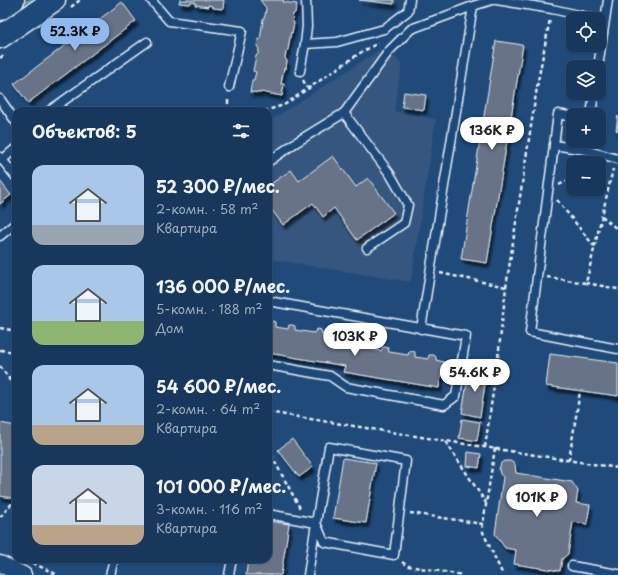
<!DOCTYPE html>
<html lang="ru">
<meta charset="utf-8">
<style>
body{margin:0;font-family:"Playpen Sans",sans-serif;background:#244365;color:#f1f3f6;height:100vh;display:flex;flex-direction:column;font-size:15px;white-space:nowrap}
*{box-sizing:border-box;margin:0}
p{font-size:13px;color:#9eacbb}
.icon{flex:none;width:22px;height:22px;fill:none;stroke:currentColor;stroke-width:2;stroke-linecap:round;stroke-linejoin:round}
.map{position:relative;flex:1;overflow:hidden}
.side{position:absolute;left:12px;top:107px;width:260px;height:456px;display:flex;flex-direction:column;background:#17385c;border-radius:12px;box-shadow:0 1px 3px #0004,0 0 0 1px #365272}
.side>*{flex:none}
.tools{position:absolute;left:566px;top:12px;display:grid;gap:8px}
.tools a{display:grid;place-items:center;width:40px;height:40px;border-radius:8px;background:#17385c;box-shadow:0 1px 3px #0004,0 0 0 1px #365272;font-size:20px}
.price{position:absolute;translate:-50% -34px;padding:0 9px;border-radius:14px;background:#fff;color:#222;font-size:13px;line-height:26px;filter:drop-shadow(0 1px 2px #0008)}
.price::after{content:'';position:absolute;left:50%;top:24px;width:12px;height:9px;margin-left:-6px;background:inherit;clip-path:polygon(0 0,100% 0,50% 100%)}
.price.active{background:#90b9f0;color:#111}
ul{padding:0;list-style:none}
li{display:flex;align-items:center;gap:12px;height:100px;padding:0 20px}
li span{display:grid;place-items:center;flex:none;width:112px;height:80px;border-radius:12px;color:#555}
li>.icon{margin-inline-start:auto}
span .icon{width:48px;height:48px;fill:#fffc;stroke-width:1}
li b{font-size:17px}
h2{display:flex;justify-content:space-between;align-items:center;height:48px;padding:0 20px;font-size:17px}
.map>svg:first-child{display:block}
.built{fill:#35567e}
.green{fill:#588188;stroke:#a0b9c0}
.building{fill:#677387;stroke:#e8f1f8;filter:url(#shadow)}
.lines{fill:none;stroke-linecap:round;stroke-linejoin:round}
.service-casing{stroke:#e8f1f8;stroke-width:11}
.minor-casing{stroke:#e8f1f8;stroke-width:19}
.secondary-casing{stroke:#e8f1f8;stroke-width:25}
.path{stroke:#e8f1f8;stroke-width:2.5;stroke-dasharray:4 3;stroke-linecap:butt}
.service{stroke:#1f4a7a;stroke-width:8}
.minor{stroke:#1f4a7a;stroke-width:16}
.secondary{stroke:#1f4a7a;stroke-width:22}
</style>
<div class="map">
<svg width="618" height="575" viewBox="0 0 618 575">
<defs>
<filter id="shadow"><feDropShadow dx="2.5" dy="4.5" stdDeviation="1" flood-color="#0009"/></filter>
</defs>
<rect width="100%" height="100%" fill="#1f4a7a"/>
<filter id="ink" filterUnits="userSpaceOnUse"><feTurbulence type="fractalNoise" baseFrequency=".025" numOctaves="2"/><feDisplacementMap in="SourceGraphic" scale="8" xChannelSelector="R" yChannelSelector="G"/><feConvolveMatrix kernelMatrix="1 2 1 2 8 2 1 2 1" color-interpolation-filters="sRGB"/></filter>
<g filter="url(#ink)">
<path class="built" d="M384 47 402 64 394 111 436 119 411 282 268 259V122Z"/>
<path class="green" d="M28 0H38L0 27V20Z"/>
<g class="building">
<path d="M180 0H224L223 9 213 8 212 6 208 5V7L195 5 196 3 192 2 189 4 179 3Z"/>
<path d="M260 0H284L283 2 297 4 295 13 293 14 292 20 294 23 292 33 291 32 288 50 286 52 285 58 287 61 286 68H284L281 84H284L282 96 261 92V93L250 92 252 80H254L256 72 253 71 256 56 258 54 259 49 257 46 258 39 260 40 263 19 265 16 266 8Z"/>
<path d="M359 0H394V4Z"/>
<path d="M122 2 136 21 28 103 14 84Z"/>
<path d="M496 41 523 45 487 263 461 259Z"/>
<path d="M404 92 426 95 424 110 402 107Z"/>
<path d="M618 116V131L616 130Z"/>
<path d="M333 156 356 187 368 178 394 213 357 240 334 208 323 217 313 203 283 225 268 205V186L291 170 299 181Z"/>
<path d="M0 181 11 195 0 204Z"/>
<path d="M272 321 275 322V327L288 329 289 325H292L295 326V330L314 333 316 330 318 329 321 330 322 334 335 337 336 334 340 333 342 338 349 339 348 346 361 348 363 344H365L368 345 369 349 381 351 383 347H385L388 348 389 352 408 355 409 352 412 351 415 352V357L428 359 429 355H434L436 357V360L444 362 439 388 343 372 345 366 268 353V324Z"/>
<path d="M550 354 618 363V396L546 386Z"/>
<path d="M469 370 487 372 480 417 462 413Z"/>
<path d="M462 419 480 422 477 441 459 438Z"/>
<path d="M0 423 16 426V475L12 498 0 496Z"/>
<path d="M292 439 313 467 299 477 278 450Z"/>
<path d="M468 452 481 454 479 468 467 466Z"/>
<path d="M343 458 376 463 366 523 333 518Z"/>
<path d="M505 461H510L515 464 516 473 572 482 578 491 576 503 590 505 587 524 573 522 568 554 562 559 560 571 514 564 516 550 505 548 495 534 503 477 500 474 499 469 501 463Z"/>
<path d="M268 521 289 524 281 575H246L248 559H268Z"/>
</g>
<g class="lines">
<g class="service-casing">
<g id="service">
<path d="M151 0 169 21 242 31 229 87"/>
<path d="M306 0 307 26 305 44 337 42 384 29 408 11 410 0"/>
<path d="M496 0 552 9 597 19"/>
<path d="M598 67 608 0"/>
<path d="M300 71 305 44"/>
<path d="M0 99 16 122"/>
<path d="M49 111 147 42"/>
<path d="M344 113 390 174 408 205 404 223 367 248"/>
<path d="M591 115 594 93"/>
<path d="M587 141 585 150 554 145 530 332 618 349"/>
<path d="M554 145 558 114 573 117"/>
<path d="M585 150 618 159"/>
<path d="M0 157 16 177"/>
<path d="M2 160 16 148"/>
<path d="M268 162 295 143 344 113 389 51 411 29 473 6"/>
<path d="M0 236 16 223"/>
<path d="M268 301 466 336 456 396 444 405 346 387 330 376 268 365"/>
<path d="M421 329 473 6 492 0"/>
<path d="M268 514 316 523 329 447 406 461 394 555 324 542 316 523 308 575"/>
<path d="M572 566 618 574"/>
<path d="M110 575 114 559"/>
<path d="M229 575 232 559"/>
</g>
</g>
<g class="minor-casing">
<path id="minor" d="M0 564 23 575"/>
</g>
<g class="secondary-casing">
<g id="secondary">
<path d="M0 9 13 0"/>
<path d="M0 37 54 0"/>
</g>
</g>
<g class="path">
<path d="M71 7 80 0"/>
<path d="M0 58 5 54"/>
<path d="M303 80 307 88"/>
<path d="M228 111V98"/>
<path d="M264 111 284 105 360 53 378 43"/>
<path d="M559 185 573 178"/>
<path d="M557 200 594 246"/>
<path d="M602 216 618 230"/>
<path d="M440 273 506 287"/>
<path d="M547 277 586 283 613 169"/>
<path d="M586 283 618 289"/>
<path d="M0 328 16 331"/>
<path d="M0 350 16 352"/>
<path d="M472 363 496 371"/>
<path d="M0 366 8 377 16 393"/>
<path d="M9 377 16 378"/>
<path d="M268 412 446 441 618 468"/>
<path d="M446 442 486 503"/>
<path d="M485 447 498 358 506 287 538 81 550 19"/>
<path d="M495 448 482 530 503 575"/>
<path d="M268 449 301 510"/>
<path d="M569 460 580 391"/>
<path d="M410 513 483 524"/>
<path d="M0 517 16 499"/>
<path d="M402 562 408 566 463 575"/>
<path d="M33 563 58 575"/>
</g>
<use href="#service" class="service"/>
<use href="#minor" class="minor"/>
<use href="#secondary" class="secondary"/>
</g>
</g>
</svg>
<div class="tools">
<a><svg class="icon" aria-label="locate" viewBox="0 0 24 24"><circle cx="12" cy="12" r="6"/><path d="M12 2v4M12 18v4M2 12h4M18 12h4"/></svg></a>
<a><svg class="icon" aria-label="layers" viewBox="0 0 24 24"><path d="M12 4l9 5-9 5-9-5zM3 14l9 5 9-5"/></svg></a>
<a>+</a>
<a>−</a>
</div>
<b class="price active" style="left:75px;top:52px">52.3K ₽</b>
<b class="price" style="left:492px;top:151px">136K ₽</b>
<b class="price" style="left:355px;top:357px">103K ₽</b>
<b class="price" style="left:475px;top:393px">54.6K ₽</b>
<b class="price" style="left:537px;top:518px">101K ₽</b>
<section class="side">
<h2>Объектов: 5<svg class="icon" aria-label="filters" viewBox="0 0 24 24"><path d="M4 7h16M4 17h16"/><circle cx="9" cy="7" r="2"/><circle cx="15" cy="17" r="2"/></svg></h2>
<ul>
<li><span style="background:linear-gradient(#a9c7e8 75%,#9aa5b1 0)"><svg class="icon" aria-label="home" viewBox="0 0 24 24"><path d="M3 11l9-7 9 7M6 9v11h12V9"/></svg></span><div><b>52 300 ₽/мес.</b><p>2-комн. · 58 m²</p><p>Квартира</p></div></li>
<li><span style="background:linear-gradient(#a9c7e8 70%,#8fb573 0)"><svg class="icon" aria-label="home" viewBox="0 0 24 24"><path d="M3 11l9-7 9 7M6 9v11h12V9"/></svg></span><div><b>136 000 ₽/мес.</b><p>5-комн. · 188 m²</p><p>Дом</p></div></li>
<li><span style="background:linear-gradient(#a9c7e8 75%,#b9a48a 0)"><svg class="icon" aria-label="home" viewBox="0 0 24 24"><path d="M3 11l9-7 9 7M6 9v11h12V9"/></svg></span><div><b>54 600 ₽/мес.</b><p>2-комн. · 64 m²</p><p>Квартира</p></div></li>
<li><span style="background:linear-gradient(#c9d6e8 75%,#b9a48a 0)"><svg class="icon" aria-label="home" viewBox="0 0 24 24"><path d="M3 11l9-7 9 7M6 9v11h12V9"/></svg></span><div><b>101 000 ₽/мес.</b><p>3-комн. · 116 m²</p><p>Квартира</p></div></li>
</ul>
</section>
</div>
